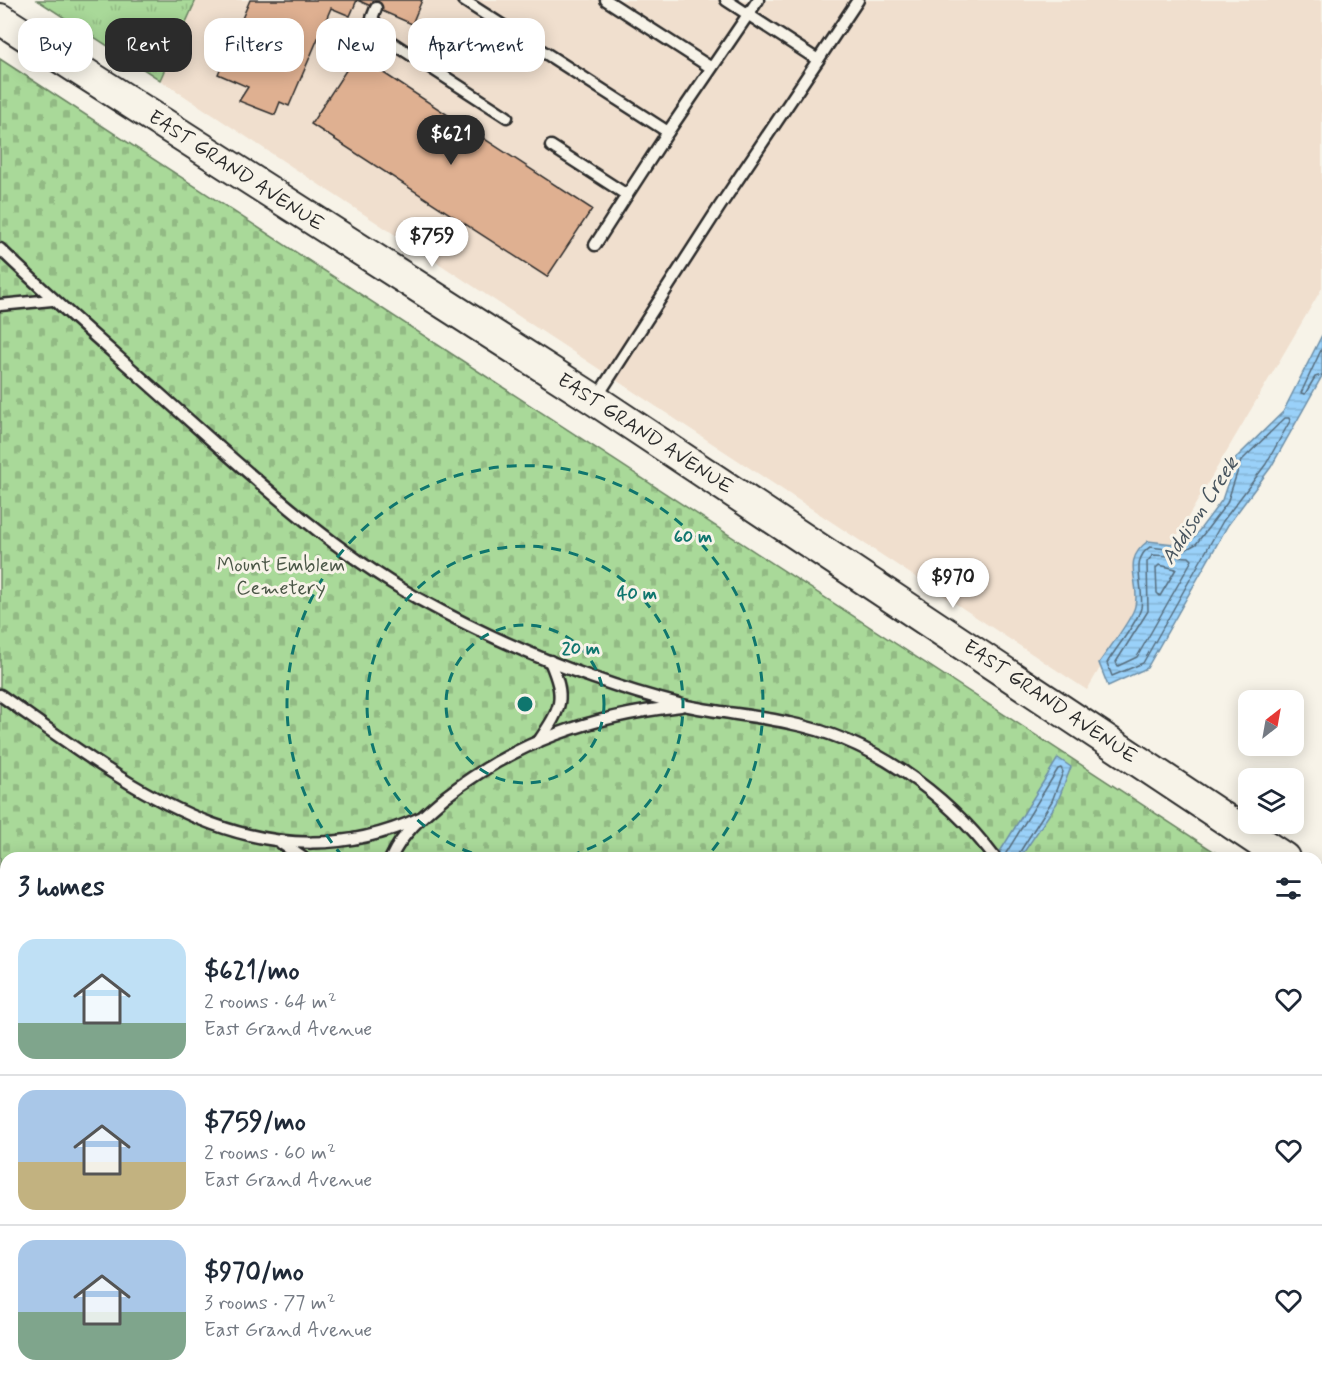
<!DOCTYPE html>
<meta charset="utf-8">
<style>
body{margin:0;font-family:Mynerve,sans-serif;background:#f6f6f7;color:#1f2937;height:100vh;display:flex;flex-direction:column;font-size:22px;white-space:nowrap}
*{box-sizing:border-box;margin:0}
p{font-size:20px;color:#747a83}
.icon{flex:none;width:33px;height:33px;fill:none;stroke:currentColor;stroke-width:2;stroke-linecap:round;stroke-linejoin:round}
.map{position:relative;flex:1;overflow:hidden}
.sheet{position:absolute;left:0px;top:852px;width:1323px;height:534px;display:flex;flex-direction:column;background:#fff;border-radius:18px 18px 0 0;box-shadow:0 3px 15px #0003}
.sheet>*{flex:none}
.banner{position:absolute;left:18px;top:18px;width:600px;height:54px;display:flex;gap:12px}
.needle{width:39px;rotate:31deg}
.buttons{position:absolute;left:1238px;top:690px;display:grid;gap:12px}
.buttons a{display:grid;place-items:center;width:66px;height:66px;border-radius:12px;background:#fff;box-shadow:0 3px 15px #0003;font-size:30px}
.price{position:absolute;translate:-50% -51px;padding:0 14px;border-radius:21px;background:#fff;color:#222;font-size:20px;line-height:39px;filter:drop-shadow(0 2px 3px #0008)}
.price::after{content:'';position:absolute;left:50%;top:36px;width:18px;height:14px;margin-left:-9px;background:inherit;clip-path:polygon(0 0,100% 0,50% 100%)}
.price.selected{background:#2b2b2b;color:#fff}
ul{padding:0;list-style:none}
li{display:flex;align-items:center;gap:18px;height:150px;padding:0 18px}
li+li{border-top:2px solid #e0e1e3}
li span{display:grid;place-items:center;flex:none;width:168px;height:120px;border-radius:18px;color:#555}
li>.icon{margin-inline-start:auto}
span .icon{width:72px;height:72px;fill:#fffc;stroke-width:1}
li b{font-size:26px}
h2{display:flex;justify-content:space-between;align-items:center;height:72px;padding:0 18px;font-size:26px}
.tag{padding:0 21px;border-radius:18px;background:#fff;box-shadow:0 3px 15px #0003;font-size:21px;line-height:54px}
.tag.selected{background:#2b2b2b;color:#fff}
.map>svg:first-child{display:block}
.built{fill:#f0dfce}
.grass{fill:url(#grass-tufts);stroke:#6a8262;stroke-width:1.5}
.cemetery{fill:url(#cemetery-stones);stroke:#6a8262;stroke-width:1.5}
.water{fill:url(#water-rules);stroke:#6e8fa7;stroke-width:1.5}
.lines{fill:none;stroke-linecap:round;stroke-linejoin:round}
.shore{stroke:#576d7d;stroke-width:1.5}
.building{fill:#dfb091;stroke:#2b2b2b;stroke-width:1.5}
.lane-casing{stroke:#2b2b2b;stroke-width:15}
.secondary-casing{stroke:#2b2b2b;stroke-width:34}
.lane{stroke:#f7f3e8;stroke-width:10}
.secondary{stroke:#f7f3e8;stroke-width:30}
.ring{fill:none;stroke:#0f766e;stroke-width:3;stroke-dasharray:10 8}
.labels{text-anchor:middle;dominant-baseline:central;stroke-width:6;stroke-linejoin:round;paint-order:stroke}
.street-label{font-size:20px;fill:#2b2b2b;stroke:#f7f3e8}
.park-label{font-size:20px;fill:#4a5646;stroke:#f7f3e8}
.water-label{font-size:21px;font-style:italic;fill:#47545e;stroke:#f7f3e8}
.centre{fill:#0f766e;stroke:#f7f3e8;stroke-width:3}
.ring-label{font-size:18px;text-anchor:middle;font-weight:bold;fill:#0f766e;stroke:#f7f3e8;stroke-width:6;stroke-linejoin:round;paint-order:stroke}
</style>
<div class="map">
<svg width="1322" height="1386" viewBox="0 0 1322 1386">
<defs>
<pattern id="grass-tufts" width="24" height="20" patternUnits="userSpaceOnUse" patternTransform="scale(1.5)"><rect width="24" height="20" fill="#a9d999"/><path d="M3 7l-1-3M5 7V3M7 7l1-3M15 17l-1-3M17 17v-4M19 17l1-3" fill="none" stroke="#92ba84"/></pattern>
<pattern id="cemetery-stones" width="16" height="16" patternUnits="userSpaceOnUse" patternTransform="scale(1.5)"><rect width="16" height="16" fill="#a9d999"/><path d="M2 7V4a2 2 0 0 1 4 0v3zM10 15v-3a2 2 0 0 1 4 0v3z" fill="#92ba84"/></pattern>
<pattern id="water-rules" width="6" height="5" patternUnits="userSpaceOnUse" patternTransform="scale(1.5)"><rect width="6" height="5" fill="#9ad1f9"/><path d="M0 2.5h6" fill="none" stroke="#85b4d6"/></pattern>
</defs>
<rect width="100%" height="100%" fill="#f7f3e8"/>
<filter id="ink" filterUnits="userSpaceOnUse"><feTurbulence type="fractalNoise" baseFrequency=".0167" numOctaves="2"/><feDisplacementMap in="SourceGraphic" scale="12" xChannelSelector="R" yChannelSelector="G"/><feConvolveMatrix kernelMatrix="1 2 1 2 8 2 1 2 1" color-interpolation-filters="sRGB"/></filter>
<g filter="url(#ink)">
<path class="built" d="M196 0H1322V288L1087 690 160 80Z"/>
<path class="grass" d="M37 0H196L160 80Z"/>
<path class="cemetery" d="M0 59 1224 858H6V1380H1317V919L1322 922V1386H0Z"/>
<g class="water">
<path d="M1322 335V376L1271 467 1228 525 1147 668 1108 686 1099 663C1107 651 1133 618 1135 606 1141 580 1120 562 1148 541L1183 545 1192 540 1222 500 1236 458 1283 412Z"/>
<path d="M1058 758 1071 767 1057 803 1020 858H996Z"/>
<path d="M802 1380H915L914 1386H802Z"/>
</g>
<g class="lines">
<g class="shore">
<path d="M1322 348 1301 393 1305 394 1315 377 1322 375"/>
<path d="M1285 418H1289L1290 421 1266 464 1223 521 1143 663 1112 676 1107 663C1115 649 1138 622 1141 608 1145 587 1129 560 1150 547L1183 551 1196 544 1227 503 1241 461Z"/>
<path d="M1153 555 1189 557 1192 560 1137 657 1118 666 1116 662 1148 611 1147 562Z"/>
<path d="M1159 565 1176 569 1160 596 1157 593 1156 568Z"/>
<path d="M1003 858 1058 769 1061 768 1063 772 1052 801 1016 858"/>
</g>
</g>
<g class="building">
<path d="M250 0H357L350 16 331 8 289 106 280 102 275 115 239 101 248 87 218 74Z"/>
<path d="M357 0H422L412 24Z"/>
<path d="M356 55 592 209 547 277 311 124Z"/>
</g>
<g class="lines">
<g class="lane-casing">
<g id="lane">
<path d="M463 0 668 132 758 0"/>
<path d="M606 0 710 67"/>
<path d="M376 8 372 18 388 40 507 117"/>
<path d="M818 60 858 0"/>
<path d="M551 146 627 195 668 132"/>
<path d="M595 245 627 195"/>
<path d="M0 249C59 306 121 359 182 414 256 480 331 549 417 598 500 644 592 682 683 705 718 713 754 715 789 723 871 739 945 792 995 858"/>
<path d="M0 305 52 300"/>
<path d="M595 400 720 206 818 60 726 0"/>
<path d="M0 695C127 784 257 892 420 818"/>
<path d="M539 741C562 707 566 699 550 661"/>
<path d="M281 843 303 858"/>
<path d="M391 858C403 832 424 815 445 797 517 741 591 716 681 706"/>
<path d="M0 1076 6 1078"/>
<path d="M1317 1083 1322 1082"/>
<path d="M407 1380 409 1386"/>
<path d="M1090 1386 1091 1380"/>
</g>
</g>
<g class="secondary-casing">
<g id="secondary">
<path d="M0 19 595 400 1284 858"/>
<path d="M1317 880 1322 883"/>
</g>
</g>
<use href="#lane" class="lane"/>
<use href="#secondary" class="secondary"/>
</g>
</g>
<g class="ring">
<circle cx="525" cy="704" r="79"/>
<path d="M489 858A158 158 0 1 1 561 858"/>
<path d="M343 857A238 238 0 1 1 707 857"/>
</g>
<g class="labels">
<g class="street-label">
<text transform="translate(236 171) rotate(33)">EAST GRAND AVENUE</text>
<text transform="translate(645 434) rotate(33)">EAST GRAND AVENUE</text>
<text transform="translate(1050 702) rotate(34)">EAST GRAND AVENUE</text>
</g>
<g class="park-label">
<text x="281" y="565">Mount Emblem<tspan x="281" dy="23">Cemetery</tspan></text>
</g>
<g class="water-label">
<text transform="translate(1200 511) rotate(-57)">Addison Creek</text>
</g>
</g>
<circle cx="525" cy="704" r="9" class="centre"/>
<g class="ring-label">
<text x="693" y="542">60 m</text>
<text x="637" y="599">40 m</text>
<text x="581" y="654">20 m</text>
</g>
</svg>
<div class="buttons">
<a><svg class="needle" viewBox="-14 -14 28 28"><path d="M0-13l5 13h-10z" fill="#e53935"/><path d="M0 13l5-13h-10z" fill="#747a83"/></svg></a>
<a><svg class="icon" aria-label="layers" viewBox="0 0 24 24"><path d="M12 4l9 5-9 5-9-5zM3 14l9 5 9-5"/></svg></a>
</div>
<b class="price selected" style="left:451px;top:166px">$621</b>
<b class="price" style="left:432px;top:268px">$759</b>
<b class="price" style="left:953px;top:609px">$970</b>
<div class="banner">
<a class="tag">Buy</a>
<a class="tag selected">Rent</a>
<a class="tag">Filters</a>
<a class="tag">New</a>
<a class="tag">Apartment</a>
</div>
<section class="sheet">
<h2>3 homes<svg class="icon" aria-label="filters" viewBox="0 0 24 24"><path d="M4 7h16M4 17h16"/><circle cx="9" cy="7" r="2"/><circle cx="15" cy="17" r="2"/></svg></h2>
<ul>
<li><span style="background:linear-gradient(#bfe0f5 70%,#7fa58c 0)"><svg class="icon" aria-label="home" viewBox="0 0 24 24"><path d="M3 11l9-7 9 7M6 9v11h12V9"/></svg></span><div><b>$621/mo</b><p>2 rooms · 64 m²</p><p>East Grand Avenue</p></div><svg class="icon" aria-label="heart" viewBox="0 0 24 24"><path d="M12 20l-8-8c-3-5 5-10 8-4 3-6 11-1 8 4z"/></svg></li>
<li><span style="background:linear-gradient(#a9c7e8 60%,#c2b280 0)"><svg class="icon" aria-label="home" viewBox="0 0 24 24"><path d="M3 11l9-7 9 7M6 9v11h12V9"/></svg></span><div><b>$759/mo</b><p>2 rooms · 60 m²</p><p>East Grand Avenue</p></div><svg class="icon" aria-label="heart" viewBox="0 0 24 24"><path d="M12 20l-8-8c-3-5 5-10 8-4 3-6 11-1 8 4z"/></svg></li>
<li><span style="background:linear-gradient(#a9c7e8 60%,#7fa58c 0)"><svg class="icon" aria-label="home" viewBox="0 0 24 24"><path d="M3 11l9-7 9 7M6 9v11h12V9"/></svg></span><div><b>$970/mo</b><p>3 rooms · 77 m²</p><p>East Grand Avenue</p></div><svg class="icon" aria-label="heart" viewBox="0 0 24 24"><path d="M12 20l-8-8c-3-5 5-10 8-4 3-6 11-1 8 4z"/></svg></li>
</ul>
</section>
</div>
